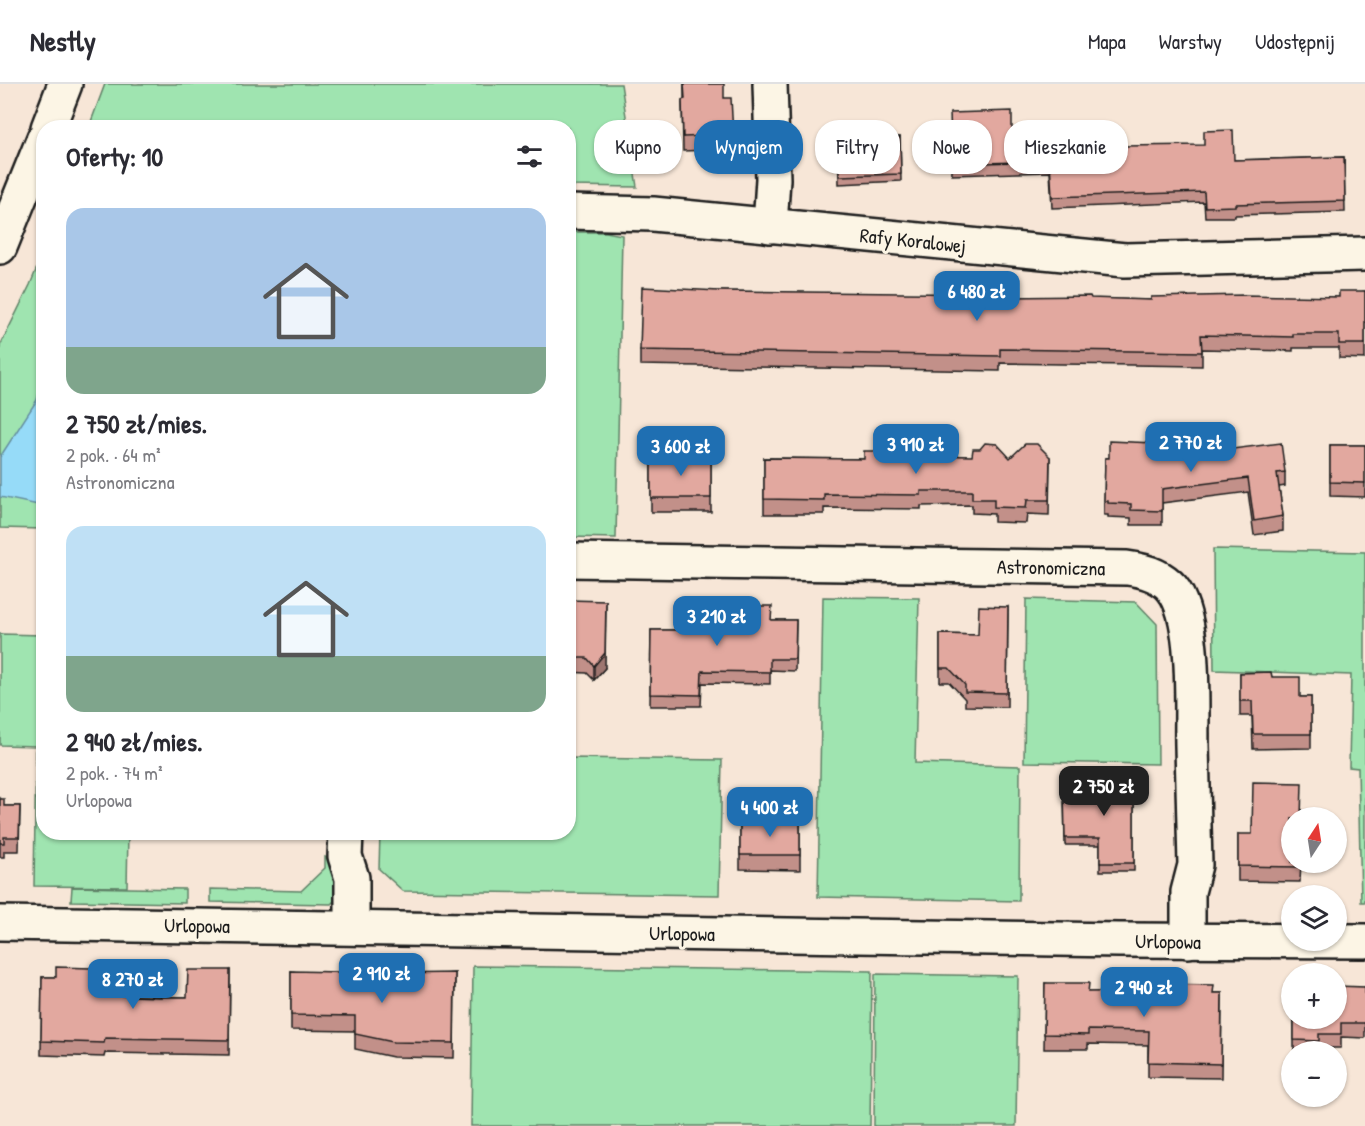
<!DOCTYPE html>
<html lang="pl">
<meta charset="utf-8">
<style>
body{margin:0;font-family:"Patrick Hand",sans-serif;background:#f2f2f3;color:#2b2b33;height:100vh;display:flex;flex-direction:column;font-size:22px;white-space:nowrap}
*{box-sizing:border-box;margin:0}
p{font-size:20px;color:#7c7c81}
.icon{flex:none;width:33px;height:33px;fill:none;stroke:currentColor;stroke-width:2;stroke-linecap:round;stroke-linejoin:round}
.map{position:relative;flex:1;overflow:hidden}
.side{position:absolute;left:36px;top:36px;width:540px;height:720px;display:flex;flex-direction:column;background:#fff;border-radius:24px;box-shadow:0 2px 4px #0004}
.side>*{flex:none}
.guide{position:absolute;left:594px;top:36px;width:570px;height:54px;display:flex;gap:12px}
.needle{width:39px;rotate:12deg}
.fabs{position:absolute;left:1281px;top:723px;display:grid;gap:12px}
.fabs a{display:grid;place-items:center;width:66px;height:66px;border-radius:50%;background:#fff;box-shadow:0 2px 4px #0004;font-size:30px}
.price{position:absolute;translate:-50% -51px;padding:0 14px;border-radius:12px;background:#1f6fb2;color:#fff;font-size:20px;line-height:39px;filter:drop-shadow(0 2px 3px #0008)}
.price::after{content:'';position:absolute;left:50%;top:36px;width:18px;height:14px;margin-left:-9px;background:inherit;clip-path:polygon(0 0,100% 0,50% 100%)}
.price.selected{background:#222;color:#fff}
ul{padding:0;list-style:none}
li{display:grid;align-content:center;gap:12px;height:318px;padding:0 30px}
li span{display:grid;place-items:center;height:186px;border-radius:18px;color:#555}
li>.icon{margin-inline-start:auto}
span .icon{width:108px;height:108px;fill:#fffc;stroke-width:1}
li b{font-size:26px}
h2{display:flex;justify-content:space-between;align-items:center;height:72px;padding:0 30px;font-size:26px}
.chip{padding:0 21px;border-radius:24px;background:#fff;box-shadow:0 2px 4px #0004;font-size:21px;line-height:54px}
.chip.selected{background:#1f6fb2;color:#fff}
header{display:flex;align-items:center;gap:36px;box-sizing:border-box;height:84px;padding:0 30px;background:#fff;border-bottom:2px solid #e1e1e2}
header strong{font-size:28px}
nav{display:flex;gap:33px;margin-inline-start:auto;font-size:21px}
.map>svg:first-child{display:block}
.green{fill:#9fe4b0;stroke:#5e8066;stroke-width:1.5}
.water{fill:#96dbf8;stroke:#658fa0;stroke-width:1.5}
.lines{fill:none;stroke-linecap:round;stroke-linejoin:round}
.street-casing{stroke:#1c1c1c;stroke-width:38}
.street{stroke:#fcf5e5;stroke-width:33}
.wall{fill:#c29089;stroke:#1c1c1c;stroke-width:1.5}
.shaded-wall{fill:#9e766f;stroke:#1c1c1c;stroke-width:1.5}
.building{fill:#e2a89f;stroke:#1c1c1c;stroke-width:1.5}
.labels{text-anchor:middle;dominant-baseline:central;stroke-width:6;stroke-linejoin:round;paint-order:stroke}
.street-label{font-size:20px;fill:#1c1c1c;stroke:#fcf5e5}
</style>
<header>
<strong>Nestly</strong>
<nav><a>Mapa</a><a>Warstwy</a><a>Udostępnij</a></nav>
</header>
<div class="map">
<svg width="1365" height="1042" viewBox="0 0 1365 1042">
<rect width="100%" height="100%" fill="#f7e6d7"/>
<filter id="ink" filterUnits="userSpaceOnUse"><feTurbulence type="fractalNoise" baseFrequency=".0167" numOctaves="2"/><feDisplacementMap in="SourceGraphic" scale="12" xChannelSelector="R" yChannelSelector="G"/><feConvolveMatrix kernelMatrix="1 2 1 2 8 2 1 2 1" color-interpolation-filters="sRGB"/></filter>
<g filter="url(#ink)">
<g class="green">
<path d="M105 0H621L637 103 569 102 568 44 89 43Z"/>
<path d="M569 148H606L622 151 616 454 569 453Z"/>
<path d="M43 169V445L0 444V262L30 201Z"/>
<path d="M1213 465 1365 468V818H1361L1358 684 1349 683 1351 591 1214 586Z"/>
<path d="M823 513 919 514 915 679 1020 682 1019 817 818 813Z"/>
<path d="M1026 515 1136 518 1157 540 1158 680 1024 678Z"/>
<path d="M0 550 43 551 44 748 128 749 127 803 34 802 36 662 0 661Z"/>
<path d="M569 674 722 676 719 811 403 807 379 785 380 749 568 748Z"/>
<path d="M325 773 335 779 337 814 331 820 210 818V805L301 807 325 784Z"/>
<path d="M72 803 185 805V819L71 817Z"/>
<path d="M473 882 872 887 870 1042H471Z"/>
<path d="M875 890 1018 892 1016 1042H874Z"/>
</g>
<path class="water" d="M43 294 44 422H43L0 413V373L37 316Z"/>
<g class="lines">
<g class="street-casing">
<g id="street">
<path d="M48 44 65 0"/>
<path d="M568 128 653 130 1125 176 1365 170"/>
<path d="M770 142 773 95 770 0"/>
<path d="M0 163 44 54"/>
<path d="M568 476 1127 484C1143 486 1161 491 1172 504 1197 534 1191 622 1192 662 1193 701 1194 741 1195 781L1188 808V857"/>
<path d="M346 748 345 772 352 794V843"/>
<path d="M0 839 1119 856 1365 857"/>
</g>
</g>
<use href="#street" class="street"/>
</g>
<g class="wall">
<path d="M684 0 724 14 733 51V65L683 67 682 16 684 15Z"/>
<path d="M950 40 1012 55 1122 62 1234 76 1344 73 1345 128 1235 131V133H1205L1204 118 1052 124 1050 88 952 91Z"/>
<path d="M900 53 901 97 839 100 838 55Z"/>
<path d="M719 207 1151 216 1339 213 1365 207V275L1339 274V264H1293V267L1202 265V282L1000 279V287L640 281V266Z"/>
<path d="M1330 361H1365V413L1330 412Z"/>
<path d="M1200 369 1285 388V402L1279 403 1283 432V447L1254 451 1248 408 1162 419V441H1131V434L1108 433V431H1104L1105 374Z"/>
<path d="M922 371 1010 374 1050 373 1049 431 1027 430 1026 439 994 438V430L972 429V421L921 422V425L824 424V430H764V374L864 375Z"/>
<path d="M651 372 711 373V428H651Z"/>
<path d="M568 516 605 584 594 596 587 589 568 588Z"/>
<path d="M1008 523 1007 623 965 622V615L949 598H940V550L978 551Z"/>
<path d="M772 536H796L795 587 770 586V600L702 599 701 622H650L651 546H681Z"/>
<path d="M1240 589 1272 593 1300 613H1311V664L1253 665 1252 632H1240Z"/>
<path d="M1134 694V787H1100V761H1065L1064 706 1089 705Z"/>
<path d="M0 715 4 722H20L19 767H4V773H0Z"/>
<path d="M740 736H800V786L740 785Z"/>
<path d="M147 748H186V749Z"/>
<path d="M243 748H289V750L243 749Z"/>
<path d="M1238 750 1301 778 1300 798 1238 797Z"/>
<path d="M230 886 229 971 105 969 104 973 41 971 42 893H91L106 911 187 913Z"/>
<path d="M291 887 341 895H391L455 889 454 974 393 973 355 965V947L291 946Z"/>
<path d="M1045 899 1088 908 1222 909 1221 994 1148 993V961L1088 960V965H1044Z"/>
<path d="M1365 903V954L1341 953V964H1319V968H1294V934Z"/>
</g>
<path class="shaded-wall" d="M606 517 605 584 594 596V582Z"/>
<g class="building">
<path d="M684 0H724V14H731L733 51 683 53 682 16 685 15Z"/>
<path d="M1012 27V55L1122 53V62L1204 61V47L1233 46 1234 76 1344 73 1345 117 1235 120V122L1205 123 1204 108 1052 113 1050 77 952 80 950 29Z"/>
<path d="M900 53 901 90 839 92 838 55Z"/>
<path d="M642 203 719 207 1001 210V213L1090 212 1091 214 1151 216V213L1245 211 1339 213V207H1365V260H1339V250H1293V253L1201 251 1202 268 1000 265V272L640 266Z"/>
<path d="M1109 357 1199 361 1200 369 1281 359 1285 388 1277 389 1283 432 1254 437 1248 394 1162 405V427L1131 426V420L1108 419V417H1104L1105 374H1109Z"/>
<path d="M985 359 997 360 1010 374 1025 360H1037L1050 373 1049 416H1027L1026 424 994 423V415H972V407H921V411L824 410V416L764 415V374L864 375V367H922V371L972 372 973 365H980Z"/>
<path d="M1330 361H1365V399L1330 398Z"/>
<path d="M651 372 711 373V414H651Z"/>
<path d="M568 516 606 517 605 569 594 582 587 574H568Z"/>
<path d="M747 522H772L771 536H796L795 575H770V588L702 587 701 611 650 610 651 546H681V525L747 527Z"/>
<path d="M979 522 1008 523 1007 609 965 608V601L949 584H940V550L978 551Z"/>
<path d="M1271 588 1272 593H1300V613H1311V650H1253L1252 617H1240V589Z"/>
<path d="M1089 694H1134V779H1100V754H1065L1064 706 1089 705Z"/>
<path d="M1253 698 1302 699 1301 734H1292V778H1300V783L1238 782V750H1252Z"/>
<path d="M0 715H4V722H20L19 753H4V759H0Z"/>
<rect x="740" y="736" width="60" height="35"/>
<path d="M56 883 91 884V893H106V911L159 913H187L188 886H230L229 956 105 954 104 959 41 957 42 893H56Z"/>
<path d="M291 887 340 888 341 895H391V890L455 889 454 959 393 958 355 950V932L291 931Z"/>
<path d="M1045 899H1089L1088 908 1158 907V900L1214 901 1213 909H1222L1221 980 1148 978 1149 947 1088 946V951L1044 950Z"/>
<path d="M1336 902 1365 903V939H1341V950H1319V957L1294 956V934H1336Z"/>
</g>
</g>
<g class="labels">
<g class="street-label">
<text transform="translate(913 156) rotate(6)">Rafy Koralowej</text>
<text transform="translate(1051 483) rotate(1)">Astronomiczna</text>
<text transform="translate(197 841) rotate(1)">Urlopowa</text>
<text transform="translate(682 849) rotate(1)">Urlopowa</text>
<text transform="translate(1168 857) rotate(1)">Urlopowa</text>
</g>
</g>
</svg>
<div class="fabs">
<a><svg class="needle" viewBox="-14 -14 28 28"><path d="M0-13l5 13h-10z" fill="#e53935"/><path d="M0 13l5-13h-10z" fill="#7c7c81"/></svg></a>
<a><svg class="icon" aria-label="layers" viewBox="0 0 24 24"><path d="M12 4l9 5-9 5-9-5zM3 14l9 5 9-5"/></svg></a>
<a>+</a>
<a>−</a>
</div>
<b class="price" style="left:977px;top:238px">6 480 zł</b>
<b class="price" style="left:1191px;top:389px">2 770 zł</b>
<b class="price" style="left:916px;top:391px">3 910 zł</b>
<b class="price" style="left:681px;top:393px">3 600 zł</b>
<b class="price" style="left:717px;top:563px">3 210 zł</b>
<b class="price selected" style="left:1104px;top:733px">2 750 zł</b>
<b class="price" style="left:770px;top:754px">4 400 zł</b>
<b class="price" style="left:382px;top:920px">2 910 zł</b>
<b class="price" style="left:133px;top:926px">8 270 zł</b>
<b class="price" style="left:1144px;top:934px">2 940 zł</b>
<div class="guide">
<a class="chip">Kupno</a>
<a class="chip selected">Wynajem</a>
<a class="chip">Filtry</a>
<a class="chip">Nowe</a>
<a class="chip">Mieszkanie</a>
</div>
<section class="side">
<h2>Oferty: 10<svg class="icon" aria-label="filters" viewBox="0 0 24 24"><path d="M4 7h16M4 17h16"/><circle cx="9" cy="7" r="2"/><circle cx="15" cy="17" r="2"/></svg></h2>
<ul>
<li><span style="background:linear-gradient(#a9c7e8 75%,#7fa58c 0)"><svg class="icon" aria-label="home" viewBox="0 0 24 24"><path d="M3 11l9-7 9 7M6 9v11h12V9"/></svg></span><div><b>2 750 zł/mies.</b><p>2 pok. · 64 m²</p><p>Astronomiczna</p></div></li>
<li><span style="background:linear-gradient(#bfe0f5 70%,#7fa58c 0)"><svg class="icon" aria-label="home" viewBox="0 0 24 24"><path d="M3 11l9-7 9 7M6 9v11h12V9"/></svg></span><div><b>2 940 zł/mies.</b><p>2 pok. · 74 m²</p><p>Urlopowa</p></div></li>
</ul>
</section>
</div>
